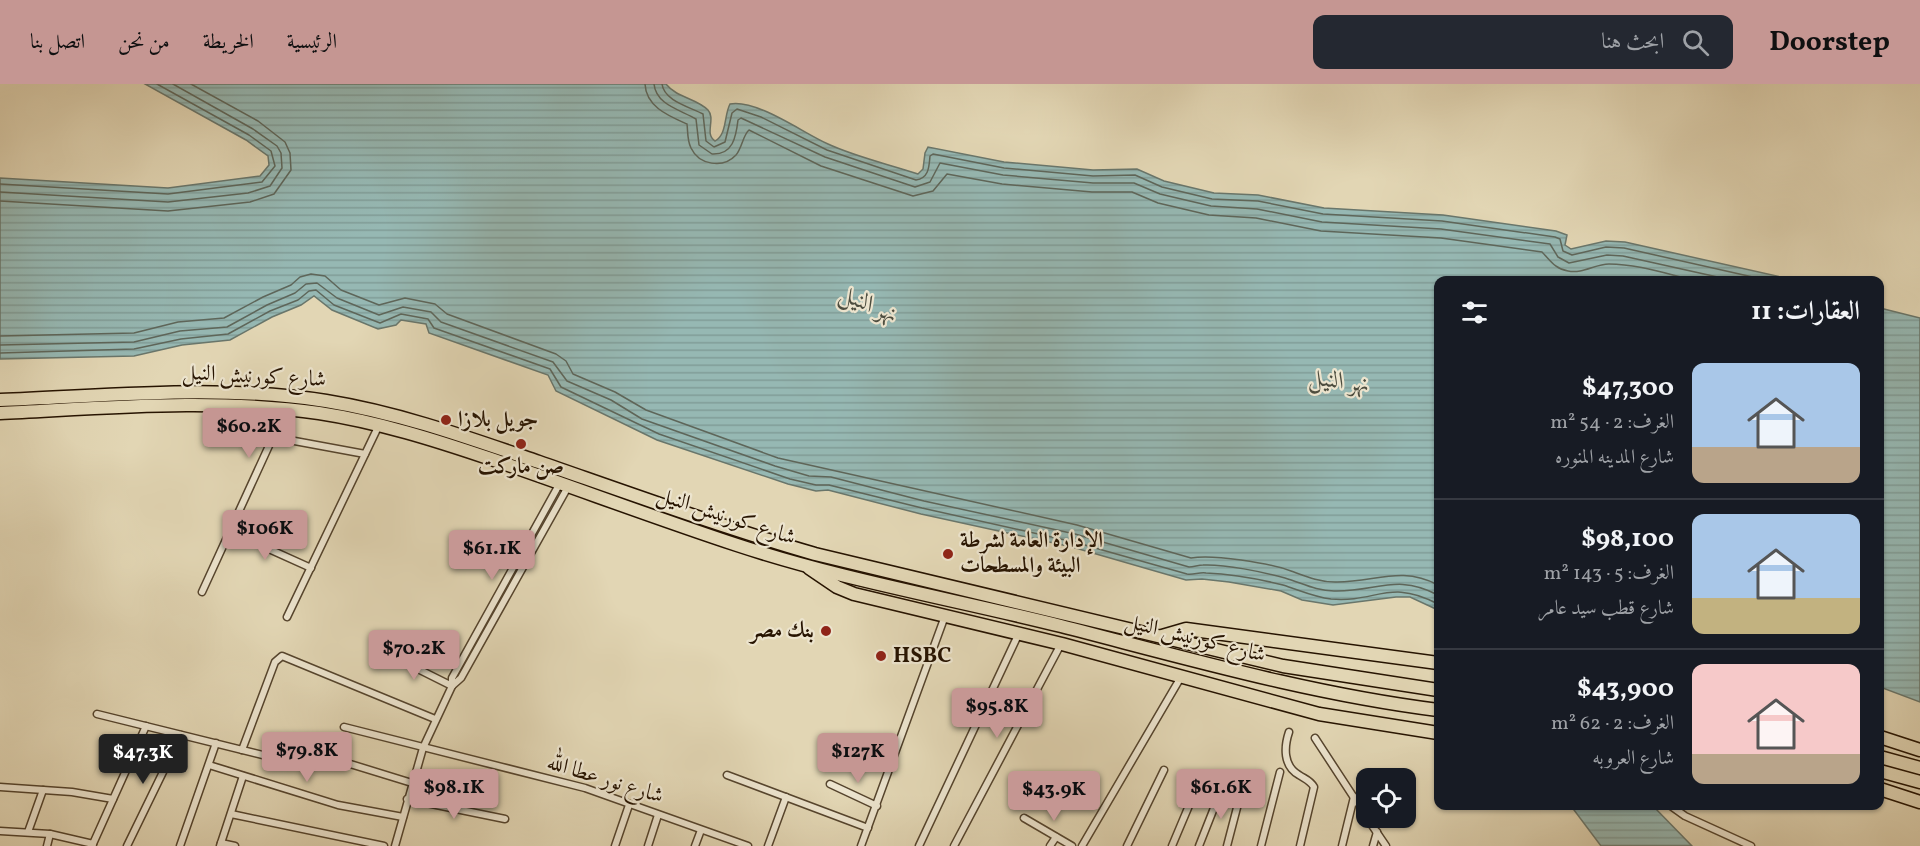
<!DOCTYPE html>
<html lang="ar">
<meta charset="utf-8">
<style>
body{margin:0;font-family:Vollkorn,Amiri,serif;background:#242831;color:#f1f3f6;direction:rtl;height:100vh;display:flex;flex-direction:column;font-size:22px;white-space:nowrap}
*{box-sizing:border-box;margin:0}
p{font-size:20px;color:#9ea1a6}
.icon{flex:none;width:33px;height:33px;fill:none;stroke:currentColor;stroke-width:2;stroke-linecap:round;stroke-linejoin:round}
.map{position:relative;flex:1;overflow:hidden;direction:ltr}
.sheet{position:absolute;left:1434px;top:192px;width:450px;height:534px;display:flex;flex-direction:column;background:#171b24;border-radius:12px;box-shadow:0 2px 4px #0004;direction:rtl}
.sheet>*{flex:none}
.fabs{position:absolute;left:1356px;top:684px;display:grid;gap:12px}
.fabs a{display:grid;place-items:center;width:60px;height:60px;border-radius:12px;background:#171b24;box-shadow:0 2px 4px #0004;font-size:30px}
.price{position:absolute;translate:-50% -51px;padding:0 14px;border-radius:6px;background:#c59692;color:#111;font-size:20px;line-height:39px;filter:drop-shadow(0 2px 3px #0008)}
.price::after{content:'';position:absolute;left:50%;top:36px;width:18px;height:14px;margin-left:-9px;background:inherit;clip-path:polygon(0 0,100% 0,50% 100%)}
.price.active{background:#222;color:#fff}
ul{padding:0;list-style:none}
li{display:flex;align-items:center;gap:18px;height:150px;padding:0 24px}
li+li{border-top:2px solid #363941}
li span{display:grid;place-items:center;flex:none;width:168px;height:120px;border-radius:12px;color:#555}
li>.icon{margin-inline-start:auto}
span .icon{width:72px;height:72px;fill:#fffc;stroke-width:1}
li b{font-size:26px}
h2{display:flex;justify-content:space-between;align-items:center;height:72px;padding:0 24px;font-size:26px}
header{display:flex;align-items:center;gap:36px;box-sizing:border-box;height:84px;padding:0 30px;background:#c59692;color:#111}
header strong{font-size:28px}
nav{display:flex;gap:33px;margin-inline-start:auto;font-size:21px}
.search{width:420px;height:54px;background:#242831;display:flex;align-items:center;gap:15px;box-sizing:border-box;padding:0 21px;border-radius:12px;color:#9ea1a6;font-size:22px}
.map>svg:first-child{display:block}
.water{fill:url(#water-rules);stroke:#69766b;stroke-width:1.5}
.lines{fill:none;stroke-linecap:round;stroke-linejoin:round}
.shore{stroke:#5e665a;stroke-width:1.5}
.street-casing{stroke:#55442d;stroke-width:9}
.highway-casing{stroke:#261300;stroke-width:15}
.street{stroke:#ece4ce;stroke-width:6}
.highway{stroke:#e2d6b4;stroke-width:12}
.poi-dot{fill:#8f2418;stroke:#ece4ce;stroke-width:2}
.labels{text-anchor:middle;dominant-baseline:central;stroke-width:4.5;stroke-linejoin:round;paint-order:stroke}
.street-label{font-size:22px;fill:#261300;stroke:#ece4ce}
.poi-label{font-size:22px;font-weight:bold;fill:#261300;stroke:#ece4ce;text-anchor:start}
.water-label{font-size:24px;font-style:italic;fill:#4d4d3f;stroke:#ece4ce}
</style>
<header>
<strong>Doorstep</strong>
<div class="search"><svg class="icon" aria-label="search" viewBox="0 0 24 24"><circle cx="10" cy="10" r="6"/><path d="M15 15l6 6"/></svg>ابحث هنا</div>
<nav><a>الرئيسية</a><a>الخريطة</a><a>من نحن</a><a>اتصل بنا</a></nav>
</header>
<div class="map">
<svg width="1920" height="762" viewBox="0 0 1920 762">
<defs>
<pattern id="water-rules" width="6" height="5" patternUnits="userSpaceOnUse" patternTransform="scale(1.5)"><rect width="6" height="5" fill="#96b8b3"/><path d="M0 2.5h6" fill="none" stroke="#819d98"/></pattern>
</defs>
<rect width="100%" height="100%" fill="#e2d6b4"/>
<filter id="stains"><feTurbulence type="fractalNoise" baseFrequency=".00333" numOctaves="4"/><feColorMatrix values="0 0 0 0 .2 0 0 0 0 .09 0 0 0 0 .02 0 0 0 .5 -.17"/></filter>
<radialGradient id="worn" r=".72"><stop offset=".6" stop-color="#630" stop-opacity="0"/><stop offset="1" stop-color="#630" stop-opacity=".3"/></radialGradient>
<g class="water">
<path d="M145 0H666C677 14 696 14 708 26 716 35 704 50 715 57 727 51 724 31 730 20 757 15 803 49 828 60 856 73 888 80 918 90L923 85 925 69 928 63 1004 78 1093 86 1137 85 1164 97 1214 109 1258 111 1324 124 1443 131 1556 147 1567 151 1565 161 1571 165 1606 157 1625 158 1794 196H1438V526L1410 513H1396L1333 521 1302 516 1281 507 1229 498 1202 495 1186 496 1072 463 921 430 828 406 816 407 788 400 657 356 556 307 548 291 429 249 426 240 401 236 396 241 378 245 332 226 314 212 301 221 272 233 230 256 182 261 134 272 0 275V94L168 104 260 92 269 81 268 72 246 56Z"/>
<path d="M1880 224 1920 234V618L1880 603Z"/>
<path d="M1571 722H1653L1692 762H1601Z"/>
</g>
<g class="lines">
<g class="shore">
<path d="M645 0C646 23 669 32 687 40 688 48 687 56 691 64 699 81 723 85 736 71 742 64 743 51 749 46L821 82 913 112 933 107 947 90 1002 100 1092 108H1132L1158 119 1209 131 1256 134 1321 147 1441 154 1542 168C1550 176 1555 185 1568 187 1583 190 1595 180 1609 180 1637 180 1667 190 1693 196"/>
<path d="M654 0C656 21 681 26 696 35L699 61 712 70C733 71 736 53 738 36L741 34 825 73 915 103 930 98 940 79 1003 91 1093 99H1134L1160 110 1211 122 1257 125 1322 138 1441 145 1550 160 1558 173 1569 179 1607 171 1623 172 1731 196"/>
<path d="M662 0C664 17 690 23 703 30L706 57 714 63 725 58 732 29 737 25 761 33 827 66 916 96C929 94 929 83 930 72L933 70 1004 84 1093 92 1135 91 1162 103 1212 115 1258 117 1323 130 1442 137 1555 153 1560 155 1563 167 1572 171 1606 163 1624 164 1766 196"/>
<path d="M0 100 168 110 262 98 275 82 271 67 249 51 157 0"/>
<path d="M0 108 168 118 248 109 270 102 282 84 281 69 277 62 253 45 173 0"/>
<path d="M0 117 168 127 250 118 274 110 291 86 290 69 285 58 258 37 191 0"/>
<path d="M0 252 134 249 178 238 224 234 263 213 291 201 300 193 311 190 325 192 341 206 379 221 405 214 435 220 447 230 556 270 566 277 573 290 615 308 646 326 778 374 1077 441 1191 474C1213 470 1269 479 1291 487 1305 492 1319 498 1335 498 1374 499 1400 481 1438 501"/>
<path d="M0 261 134 258 180 247 227 243 267 221 295 209 306 200 317 199 337 214 379 231 403 223 431 228 441 238 553 278 567 297 611 316 642 335 775 382 809 392 831 393 924 417 1075 450 1189 483C1194 483 1198 481 1203 481 1225 480 1263 488 1285 494 1302 499 1316 507 1334 507 1377 508 1396 489 1438 511"/>
<path d="M0 269 134 265 181 255 228 250 270 227 298 216 309 207 316 206 334 221 380 239 401 230 428 235 434 244 550 285 561 303 659 350 790 395 816 401H829L922 424 1074 458 1187 490C1194 491 1199 488 1206 489 1230 490 1259 495 1283 501 1299 506 1314 513 1331 515 1377 519 1389 494 1438 520"/>
</g>
<g class="street-casing">
<g id="street">
<path d="M229 447 311 484"/>
<path d="M202 508 273 353 365 370"/>
<path d="M287 533 379 341"/>
<path d="M388 570 452 602"/>
<path d="M452 602 461 594 569 401"/>
<path d="M97 630 303 681"/>
<path d="M344 643 585 704 748 762"/>
<path d="M1289 648C1284 663 1283 682 1299 691 1305 695 1310 696 1314 703L1300 762"/>
<path d="M1315 654 1366 732"/>
<path d="M242 666 275 578 282 572 435 635"/>
<path d="M321 671 412 699"/>
<path d="M209 681 338 721 403 733"/>
<path d="M727 691 868 744"/>
<path d="M830 700 877 722"/>
<path d="M0 703 72 708 113 715"/>
<path d="M407 715 505 735"/>
<path d="M1671 722 1685 732 1751 762"/>
<path d="M231 730 384 762"/>
<path d="M1024 734 1072 762"/>
<path d="M1367 734 1386 762"/>
<path d="M0 747 50 750 93 760"/>
<path d="M28 748 43 706"/>
<path d="M221 759 235 762"/>
<path d="M47 762 50 750"/>
<path d="M92 762 146 642"/>
<path d="M127 762 181 651"/>
<path d="M180 762 216 659"/>
<path d="M220 762 243 692"/>
<path d="M395 762 423 664 452 602V594L560 399"/>
<path d="M615 762 629 721"/>
<path d="M648 762 658 731"/>
<path d="M695 762 701 746"/>
<path d="M768 762 786 713"/>
<path d="M861 762 945 532"/>
<path d="M919 762 1019 549"/>
<path d="M954 762 1061 560"/>
<path d="M1050 762 1056 753"/>
<path d="M1082 762 1181 593"/>
<path d="M1127 762 1164 686"/>
<path d="M1172 762 1196 705"/>
<path d="M1199 762 1214 724"/>
<path d="M1227 762 1239 716"/>
<path d="M1261 762 1280 688"/>
<path d="M1342 762 1354 713"/>
<path d="M1373 762 1377 748"/>
</g>
</g>
<g class="highway-casing">
<g id="highway">
<path d="M0 316C108 312 218 300 326 317 400 329 469 354 539 378 631 410 722 443 815 470L1283 582 1438 606"/>
<path d="M0 329C106 324 214 314 319 329 378 338 435 356 491 375 573 403 655 434 737 461 843 496 953 515 1061 542 1186 574 1310 610 1438 626"/>
<path d="M809 484 837 503 854 510 1062 560 1319 630 1438 649"/>
<path d="M1162 552 1186 545 1438 579"/>
<path d="M1880 653 1920 666"/>
<path d="M1880 673 1920 684"/>
<path d="M1880 687 1920 698"/>
<path d="M1880 705 1920 718"/>
</g>
</g>
<use href="#street" class="street"/>
<use href="#highway" class="highway"/>
</g>
<g class="poi-dot">
<circle cx="446" cy="336" r="6"/>
<circle cx="521" cy="360" r="6"/>
<circle cx="948" cy="470" r="6"/>
<circle cx="826" cy="547" r="6"/>
<circle cx="881" cy="572" r="6"/>
</g>
<g class="labels">
<g class="street-label">
<text transform="translate(254 293) rotate(3)">شارع كورنيش النيل</text>
<text transform="translate(726 433) rotate(18)">شارع كورنيش النيل</text>
<text transform="translate(1195 555) rotate(14)">شارع كورنيش النيل</text>
<text transform="translate(605 696) rotate(17)">شارع نور عطا الله</text>
</g>
<g class="poi-label">
<text x="458" y="336">جويل بلازا</text>
<text x="521" y="383" text-anchor="middle">صن ماركت</text>
<text x="960" y="457">الإدارة العامة لشرطة<tspan x="960" dy="25">البيئة والمسطحات</tspan></text>
<text x="814" y="547" text-anchor="end">بنك مصر</text>
<text x="893" y="572">HSBC</text>
</g>
<g class="water-label">
<text transform="translate(868 221) rotate(23)">نهر النيل</text>
<text transform="translate(1339 298) rotate(7)">نهر النيل</text>
</g>
</g>
<rect width="100%" height="100%" filter="url(#stains)"/>
<rect width="100%" height="100%" fill="url(#worn)"/>
</svg>
<div class="fabs">
<a><svg class="icon" aria-label="locate" viewBox="0 0 24 24"><circle cx="12" cy="12" r="6"/><path d="M12 2v4M12 18v4M2 12h4M18 12h4"/></svg></a>
</div>
<b class="price" style="left:249px;top:375px">$60.2K</b>
<b class="price" style="left:265px;top:477px">$106K</b>
<b class="price" style="left:492px;top:497px">$61.1K</b>
<b class="price" style="left:414px;top:597px">$70.2K</b>
<b class="price" style="left:997px;top:655px">$95.8K</b>
<b class="price" style="left:307px;top:699px">$79.8K</b>
<b class="price" style="left:858px;top:700px">$127K</b>
<b class="price active" style="left:143px;top:701px">$47.3K</b>
<b class="price" style="left:454px;top:736px">$98.1K</b>
<b class="price" style="left:1221px;top:736px">$61.6K</b>
<b class="price" style="left:1054px;top:738px">$43.9K</b>
<section class="sheet">
<h2>العقارات: 11<svg class="icon" aria-label="filters" viewBox="0 0 24 24"><path d="M4 7h16M4 17h16"/><circle cx="9" cy="7" r="2"/><circle cx="15" cy="17" r="2"/></svg></h2>
<ul>
<li><span style="background:linear-gradient(#a9c7e8 70%,#b9a48a 0)"><svg class="icon" aria-label="home" viewBox="0 0 24 24"><path d="M3 11l9-7 9 7M6 9v11h12V9"/></svg></span><div><b>$47,300</b><p>الغرف: 2 · 54 m²</p><p>شارع المدينه المنوره</p></div></li>
<li><span style="background:linear-gradient(#a9c7e8 70%,#c2b280 0)"><svg class="icon" aria-label="home" viewBox="0 0 24 24"><path d="M3 11l9-7 9 7M6 9v11h12V9"/></svg></span><div><b>$98,100</b><p>الغرف: 5 · 143 m²</p><p>شارع قطب سيد عامر</p></div></li>
<li><span style="background:linear-gradient(#f6c9c9 75%,#b9a48a 0)"><svg class="icon" aria-label="home" viewBox="0 0 24 24"><path d="M3 11l9-7 9 7M6 9v11h12V9"/></svg></span><div><b>$43,900</b><p>الغرف: 2 · 62 m²</p><p>شارع العروبه</p></div></li>
</ul>
</section>
</div>
